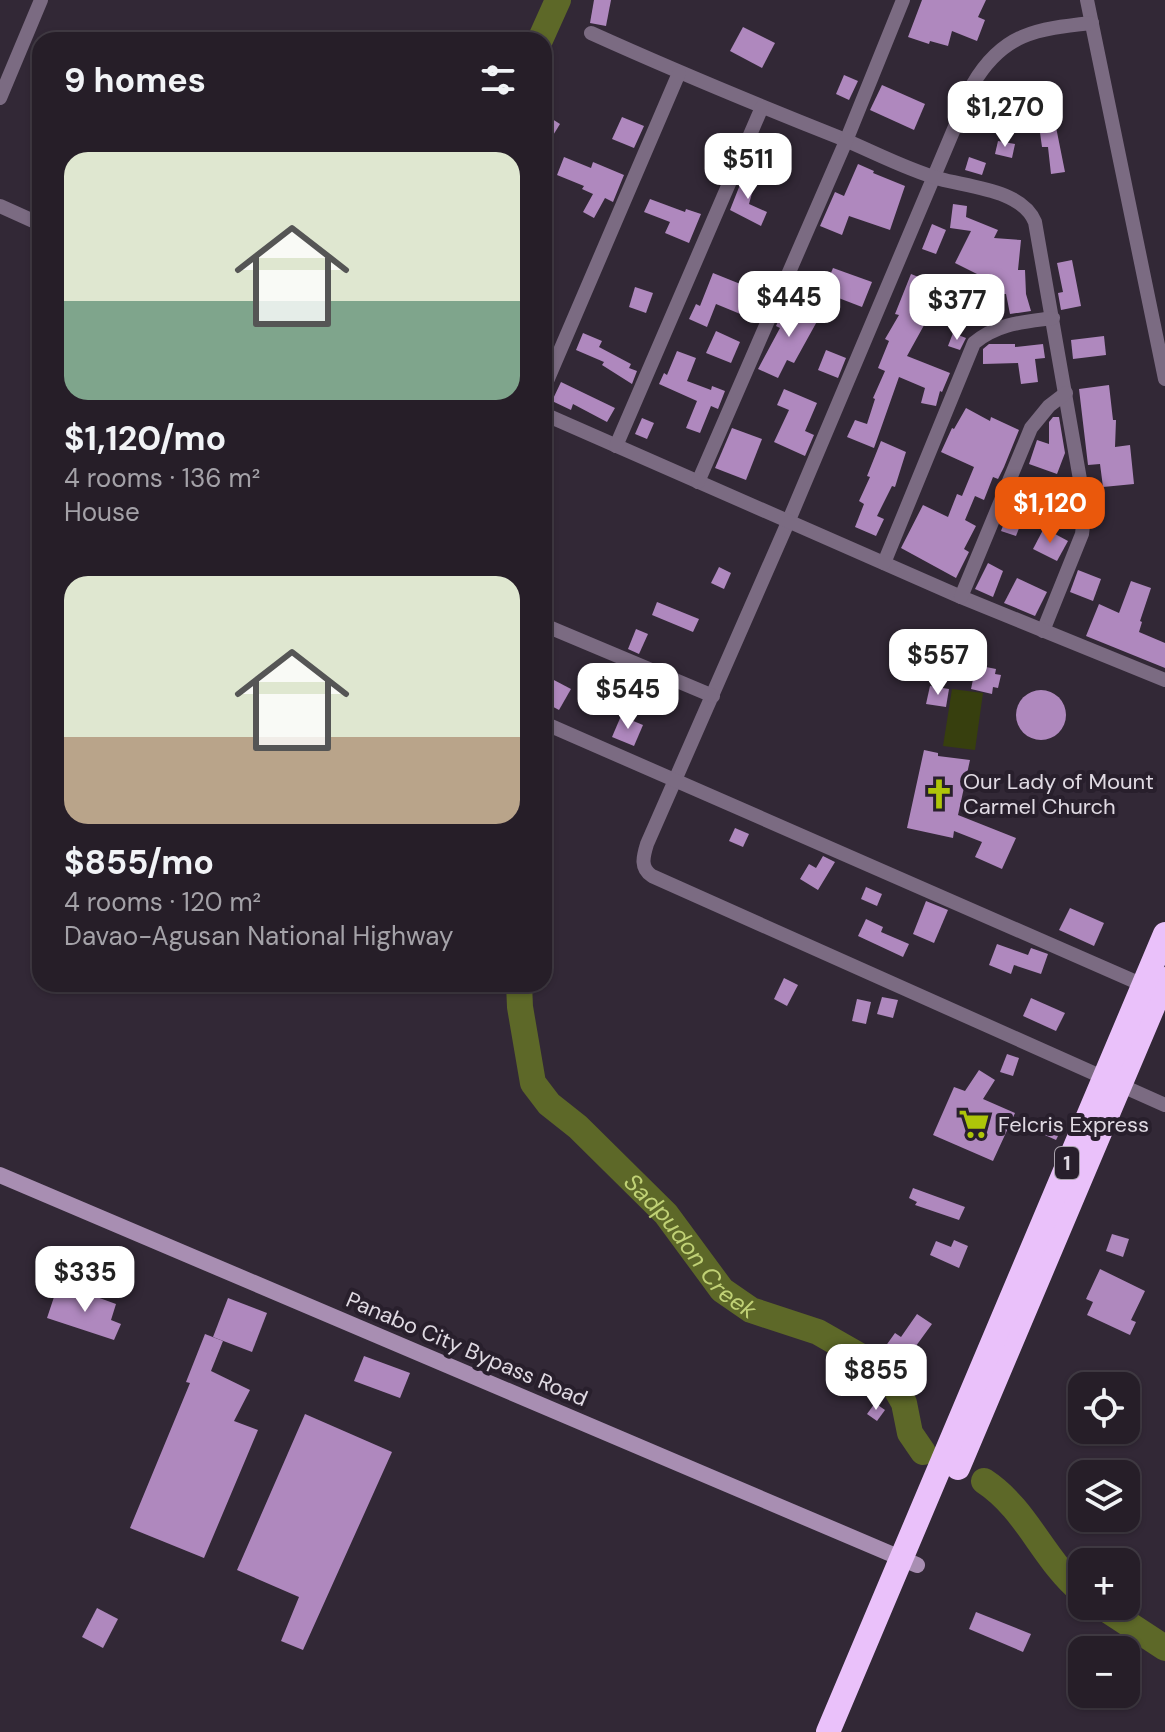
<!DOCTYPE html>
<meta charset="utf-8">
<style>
body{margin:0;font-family:"DM Sans",sans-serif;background:#322b34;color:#f1f3f6;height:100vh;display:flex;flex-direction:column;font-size:30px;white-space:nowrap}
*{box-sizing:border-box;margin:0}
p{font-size:26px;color:#a4a2a8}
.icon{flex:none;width:44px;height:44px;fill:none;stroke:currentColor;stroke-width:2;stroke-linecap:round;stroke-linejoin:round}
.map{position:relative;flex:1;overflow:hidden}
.drawer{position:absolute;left:32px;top:32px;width:520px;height:960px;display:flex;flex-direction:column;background:#261e28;border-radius:24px;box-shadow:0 2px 6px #0004,0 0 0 2px #423c45}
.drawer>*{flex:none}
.tools{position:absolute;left:1068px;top:1372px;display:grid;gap:16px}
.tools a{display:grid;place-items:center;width:72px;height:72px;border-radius:16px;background:#261e28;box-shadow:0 2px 6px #0004,0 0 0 2px #423c45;font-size:40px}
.price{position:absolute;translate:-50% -68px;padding:0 18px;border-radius:16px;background:#fff;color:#222;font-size:26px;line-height:52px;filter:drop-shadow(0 2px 4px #0008)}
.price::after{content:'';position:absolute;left:50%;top:48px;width:24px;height:18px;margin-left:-12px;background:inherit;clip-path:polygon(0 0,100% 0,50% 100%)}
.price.on{background:#ea580c;color:#fff}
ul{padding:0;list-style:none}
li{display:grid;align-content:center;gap:16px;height:424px;padding:0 32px}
li span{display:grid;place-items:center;height:248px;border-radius:24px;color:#555}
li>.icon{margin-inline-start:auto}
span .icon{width:144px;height:144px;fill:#fffc;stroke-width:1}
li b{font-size:34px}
h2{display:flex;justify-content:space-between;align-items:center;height:96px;padding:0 32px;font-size:34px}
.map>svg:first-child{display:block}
.green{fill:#373f0e}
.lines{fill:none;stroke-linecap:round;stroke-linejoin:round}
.river{stroke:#5d6828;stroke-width:26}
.building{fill:#af88be}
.street{stroke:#7b6b82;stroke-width:14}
.secondary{stroke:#a88eb2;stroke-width:16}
.highway{stroke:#eac1fa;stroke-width:24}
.labels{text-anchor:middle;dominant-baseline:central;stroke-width:8;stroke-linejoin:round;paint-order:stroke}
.shield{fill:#281f2c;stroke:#a9a2ac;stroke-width:2}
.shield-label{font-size:20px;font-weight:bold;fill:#e0dae3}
.poi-label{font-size:22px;fill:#e0dae3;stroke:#281f2c;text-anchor:start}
.street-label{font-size:22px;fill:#e0dae3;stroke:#281f2c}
.water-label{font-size:24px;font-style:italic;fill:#c0d175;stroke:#281f2c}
</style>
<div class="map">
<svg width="1165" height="1732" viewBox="0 0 1165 1732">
<rect width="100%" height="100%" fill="#322836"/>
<path class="green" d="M952 689 983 693 975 750 943 746Z"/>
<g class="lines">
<g class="river">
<path d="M540 40 558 0"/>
<path id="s1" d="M519 984 520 1007 533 1083 549 1104 578 1127 666 1214 722 1290 751 1310 818 1332 867 1360 892 1382 904 1403 910 1433 923 1452"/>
<path d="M984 1481C1027 1509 1043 1560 1082 1592"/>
<path d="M1101 1606 1165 1648"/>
</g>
</g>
<g class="building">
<path d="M594 0H611L606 26 590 23Z"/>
<path d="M922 0H986L978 17 985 20 977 41 952 31 948 46 930 41 929 44 908 37Z"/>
<path d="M743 27 775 43 762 68 730 51Z"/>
<path d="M844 75 858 81 849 100 836 94Z"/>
<path d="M882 85 925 104 914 130 870 110Z"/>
<path d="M1049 102 1051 128 1056 127 1065 172 1051 174 1048 147H1042L1038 118H1027L1026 104Z"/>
<path d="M987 109 1006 114 1002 128 983 122Z"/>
<path d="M549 117 560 124 544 150V125Z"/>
<path d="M622 117 644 126 634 148 612 139Z"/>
<path d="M998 141 1015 144 1012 158 995 154Z"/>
<path d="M564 157 591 168 593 162 624 175 613 202 605 198 594 218 583 212 593 194 582 189 584 186 557 175Z"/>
<path d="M969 157 986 163 982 175 965 170Z"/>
<path d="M858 164 874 171 873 173 905 186 890 230 849 216 842 235 820 226 835 192 844 196Z"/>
<path d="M745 172 757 175 749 204 767 212 761 226 730 210Z"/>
<path d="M650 199 685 212 686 209 701 214 689 243 665 233 670 222 644 212Z"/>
<path d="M953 204 967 206 966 217 998 230 994 238 1021 240 1018 270H1025L1026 294 1031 311 1010 314 1006 294H987V279L955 263 971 231 950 228Z"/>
<path d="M932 224 946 230 936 254 922 249Z"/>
<path d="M1072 260 1081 306 1061 310 1058 293 1063 292 1057 263Z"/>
<path d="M833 268 872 282 862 307 823 292Z"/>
<path d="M713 273 765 294 755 320 716 304 707 327 689 319 696 304 700 306Z"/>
<path d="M911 274 926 280 914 311 928 318 907 356 950 373 942 392 940 391 936 406 921 403 925 388 899 377 874 448 847 437 855 420 867 424 875 399 873 398 885 371 878 368 889 341 885 339 899 315 895 314Z"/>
<path d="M635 287 653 293 646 313 629 307Z"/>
<path d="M787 302 820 316 794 363 787 360 778 378 758 369 780 328 776 326Z"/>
<path d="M716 331 740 342 731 363 706 353Z"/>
<path d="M583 333 602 341 599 347 631 364 629 368 637 371 632 384 602 365 604 362 576 350Z"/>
<path d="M953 333 966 338 960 350 948 346Z"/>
<path d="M1104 336 1106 355 1073 359 1071 340Z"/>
<path d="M989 344H1015V347L1043 344 1045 358 1035 359 1038 382 1021 384 1018 363 983 364V349Z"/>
<path d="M826 350 846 358 838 378 818 370Z"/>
<path d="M677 351 696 358 687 381 711 390 712 386 725 391 718 409 711 406 700 433 686 428 697 401 659 384 664 373 667 375Z"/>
<path d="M561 382 615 408 607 422 573 404 571 410 552 401Z"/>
<path d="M1109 385 1113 420H1116L1115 447 1130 445 1134 484 1103 487 1100 464 1088 465 1079 389Z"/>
<path d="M784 389 817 403 805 431 814 435 805 456 774 442 789 410 777 405Z"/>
<path d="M966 408 990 421 991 417 1019 430 1004 467 998 479 993 477 984 500 975 496 965 520 976 526 964 549 969 552 956 578 901 548 923 505 948 517 957 494 962 496 974 467 941 452 952 428 954 429Z"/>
<path d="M1053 417H1059L1065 453 1057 474 1029 464 1037 440 1049 444V422Z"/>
<path d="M642 418 654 423 647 439 635 434Z"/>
<path d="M732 428 762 439 746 480 715 468Z"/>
<path d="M881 441 906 452 895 487 892 486 877 516 884 519 876 536 855 527 864 504 859 501 870 477 867 476Z"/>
<path d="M1008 513 1023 518 1016 536 1001 531Z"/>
<path d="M1044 528 1068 541 1057 561 1033 549Z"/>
<path d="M988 563 1003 571 993 597 975 589Z"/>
<path d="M719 567 731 573 724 589 711 583Z"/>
<path d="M1078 570 1101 579 1093 601 1070 592Z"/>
<path d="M1017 578 1047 592 1035 616 1004 603Z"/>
<path d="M1131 581 1151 588 1140 621 1142 622 1139 632 1165 643V668L1086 636 1099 604 1119 613Z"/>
<path d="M657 602 699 619 693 632 652 615Z"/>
<path d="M636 629 648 634 639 654 628 649Z"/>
<path d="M976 665 996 669 995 674 1001 675 998 688 993 687 992 694 971 689Z"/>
<path d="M552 679 571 689 559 710 544 702V696Z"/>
<path d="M930 686 949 689 946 707 926 704Z"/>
<circle cx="1041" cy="715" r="25"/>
<path d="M621 716 643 725 634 746 612 737Z"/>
<path d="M924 750 938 753V756L970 760 958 815 1016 838 1002 869 975 857 982 842 954 831 953 838 907 828Z"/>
<path d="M735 828 749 834 743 847 729 841Z"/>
<path d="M823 856 835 862 818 890 800 879 809 864 816 868Z"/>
<path d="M866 887 882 894 877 906 861 899Z"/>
<path d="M926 901 948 910 934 943 913 934Z"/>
<path d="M1070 908 1104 923 1094 946 1059 930Z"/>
<path d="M866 919 883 927 881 932 909 944 903 957 858 936Z"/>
<path d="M997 944 1028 955 1031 948 1048 954 1041 974 1014 965 1011 974 989 965Z"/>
<path d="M784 978 798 985 787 1006 774 999Z"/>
<path d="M882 997 898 1000 893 1018 877 1014Z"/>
<path d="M1031 998 1065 1013 1056 1031 1023 1016Z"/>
<path d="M857 999 871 1002 866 1024 852 1021Z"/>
<path d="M1007 1054 1019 1058 1013 1076 1000 1072Z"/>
<path d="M979 1070 995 1080 983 1099 1015 1113 993 1161 933 1135 954 1087 965 1091Z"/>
<path d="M1043 1121 1061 1130 1056 1140 1038 1132Z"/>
<path d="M913 1188 965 1207 959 1220 915 1205 917 1202 909 1198Z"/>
<path d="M1112 1234 1129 1239 1123 1257 1106 1251Z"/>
<path d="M954 1240 968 1246 959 1268 930 1255 936 1241 951 1247Z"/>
<path d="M1100 1269 1145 1291 1131 1320 1136 1322 1130 1335 1087 1315 1093 1302 1086 1299Z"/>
<path d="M56 1291 80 1299 83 1292 116 1304 111 1320 121 1324 114 1340 47 1318Z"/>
<path d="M228 1298 267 1313 252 1352 213 1337Z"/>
<path d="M917 1314 932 1324 905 1361 885 1347 895 1333 901 1337Z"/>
<path d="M205 1334 223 1341 211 1371 250 1390 234 1421 258 1430 204 1558 130 1528 190 1383 186 1382Z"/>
<path d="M364 1356 410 1373 400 1398 354 1381Z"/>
<path d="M875 1403 885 1410 877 1421 867 1414Z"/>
<path d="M305 1414 392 1452 303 1650 281 1641 299 1597 237 1570Z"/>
<path d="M97 1608 118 1619 103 1648 82 1637Z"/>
<path d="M976 1612 1031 1634 1023 1652 969 1629Z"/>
</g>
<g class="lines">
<g class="street">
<path d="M1087 0 1165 379"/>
<path d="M1092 23C1036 29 1003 33 973 84L789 520 647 844C643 857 640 868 652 876L1165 1105"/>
<path d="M591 33C673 70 755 104 838 137 872 151 905 169 940 179 970 187 1022 190 1035 222L1085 508 1082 534 1043 631"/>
<path d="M0 98 41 0"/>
<path d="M0 206 40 224"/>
<path d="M544 388 679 73"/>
<path d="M544 414 961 597 1165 680"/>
<path d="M616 446 762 107"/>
<path d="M698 482 846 141 903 0"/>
<path d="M884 563 974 343C998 323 1024 322 1053 318"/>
<path d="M961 597 1031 428 1049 406 1066 393"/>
<path d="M544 625 713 696"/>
<path d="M544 723 1143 985"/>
</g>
<path class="secondary" d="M0 1175 917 1565"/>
<g class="highway">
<path d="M958 1468 1165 979"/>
<path d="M828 1732 1165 934"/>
</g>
</g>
<defs>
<g id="church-bare" transform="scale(2.4)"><path d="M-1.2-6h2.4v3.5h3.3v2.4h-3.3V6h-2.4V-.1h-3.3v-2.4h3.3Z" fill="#aec509" stroke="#281f2c" stroke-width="2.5" paint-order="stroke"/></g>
<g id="supermarket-bare" transform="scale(2.4)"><path d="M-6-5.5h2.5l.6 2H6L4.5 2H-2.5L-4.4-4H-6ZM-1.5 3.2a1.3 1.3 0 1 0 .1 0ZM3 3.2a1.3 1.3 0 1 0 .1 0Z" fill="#aec509" stroke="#281f2c" stroke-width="2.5" paint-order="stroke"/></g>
</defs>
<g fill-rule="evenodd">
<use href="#church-bare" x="939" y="794"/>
<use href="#supermarket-bare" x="974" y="1124"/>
</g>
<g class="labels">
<rect class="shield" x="1055" y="1147" width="24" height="32" rx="6"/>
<g class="shield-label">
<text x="1067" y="1163">1</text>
</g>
<g class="poi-label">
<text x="963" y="781">Our Lady of Mount<tspan x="963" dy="25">Carmel Church</tspan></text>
<text x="998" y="1124">Felcris Express</text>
</g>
<g class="street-label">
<text transform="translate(467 1349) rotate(23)">Panabo City Bypass Road</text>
</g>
<g class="water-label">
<text stroke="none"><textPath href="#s1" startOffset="328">Sadpudon Creek</textPath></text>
</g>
</g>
</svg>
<div class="tools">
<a><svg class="icon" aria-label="locate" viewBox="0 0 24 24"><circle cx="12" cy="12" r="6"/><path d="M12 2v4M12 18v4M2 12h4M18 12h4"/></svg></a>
<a><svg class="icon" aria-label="layers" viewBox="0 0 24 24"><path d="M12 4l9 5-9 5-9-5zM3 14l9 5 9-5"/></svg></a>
<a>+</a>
<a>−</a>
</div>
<b class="price" style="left:1005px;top:149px">$1,270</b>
<b class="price" style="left:748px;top:201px">$511</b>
<b class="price" style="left:789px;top:339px">$445</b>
<b class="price" style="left:957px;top:342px">$377</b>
<b class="price on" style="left:1050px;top:545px">$1,120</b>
<b class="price" style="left:938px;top:697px">$557</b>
<b class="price" style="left:628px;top:731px">$545</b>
<b class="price" style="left:85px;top:1314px">$335</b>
<b class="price" style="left:876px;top:1412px">$855</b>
<section class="drawer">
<h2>9 homes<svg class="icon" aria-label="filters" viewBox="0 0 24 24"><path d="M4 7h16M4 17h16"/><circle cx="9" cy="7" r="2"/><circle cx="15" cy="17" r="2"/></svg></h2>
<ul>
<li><span style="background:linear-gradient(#dfe7d0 60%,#7fa58c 0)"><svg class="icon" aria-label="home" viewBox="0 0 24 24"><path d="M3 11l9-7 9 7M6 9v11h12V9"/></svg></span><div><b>$1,120/mo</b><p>4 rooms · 136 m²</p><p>House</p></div></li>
<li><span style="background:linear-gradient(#dfe7d0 65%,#b9a48a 0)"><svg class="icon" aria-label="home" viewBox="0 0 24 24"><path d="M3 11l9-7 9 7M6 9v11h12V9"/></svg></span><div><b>$855/mo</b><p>4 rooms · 120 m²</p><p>Davao-Agusan National Highway</p></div></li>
</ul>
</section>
</div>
